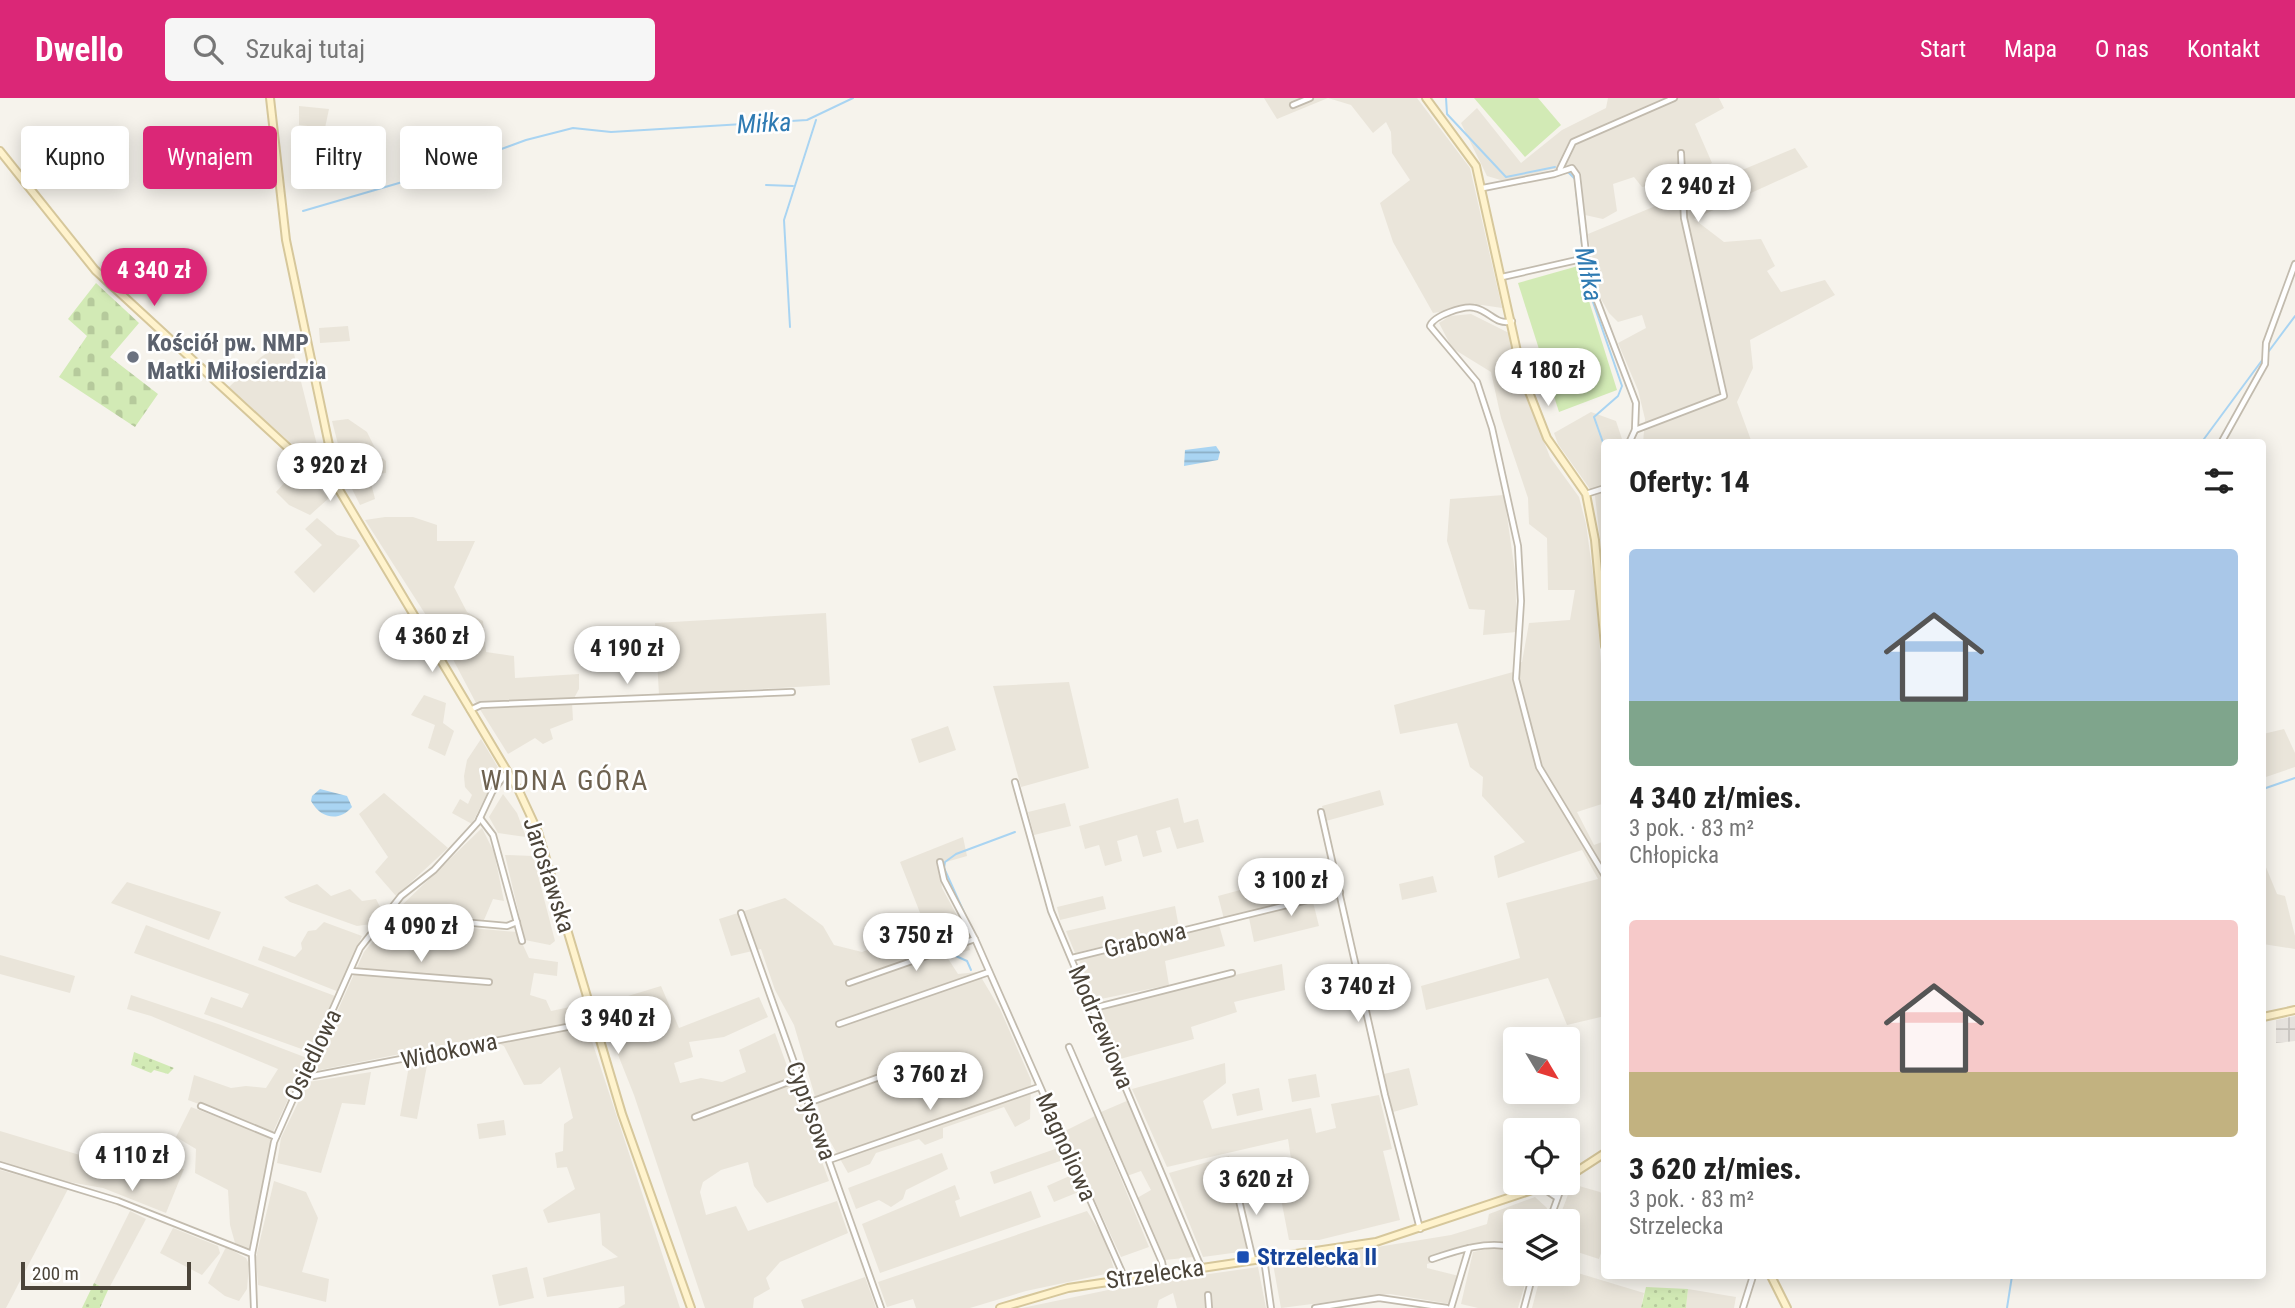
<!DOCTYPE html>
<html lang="pl">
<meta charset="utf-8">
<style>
body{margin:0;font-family:"Roboto Condensed",sans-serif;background:#f6f6f6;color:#222;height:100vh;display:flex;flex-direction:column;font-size:26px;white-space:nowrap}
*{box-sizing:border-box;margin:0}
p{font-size:23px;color:#767676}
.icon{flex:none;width:38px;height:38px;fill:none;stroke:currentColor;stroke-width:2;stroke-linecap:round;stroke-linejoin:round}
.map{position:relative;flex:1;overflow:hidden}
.side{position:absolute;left:1601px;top:341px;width:665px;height:840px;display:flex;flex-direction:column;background:#fff;border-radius:7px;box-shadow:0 4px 18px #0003}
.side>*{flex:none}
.guide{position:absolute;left:21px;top:28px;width:665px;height:63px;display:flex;gap:14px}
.needle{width:46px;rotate:128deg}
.tools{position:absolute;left:1503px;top:929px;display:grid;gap:14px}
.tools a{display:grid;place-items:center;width:77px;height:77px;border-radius:7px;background:#fff;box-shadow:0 4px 18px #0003;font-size:35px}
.scale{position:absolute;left:21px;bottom:18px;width:170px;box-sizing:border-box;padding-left:7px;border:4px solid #4b4439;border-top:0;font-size:19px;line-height:24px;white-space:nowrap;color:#4b4439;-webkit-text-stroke:5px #fff;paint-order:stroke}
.price{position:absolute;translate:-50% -60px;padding:0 16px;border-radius:24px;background:#fff;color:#222;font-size:23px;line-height:46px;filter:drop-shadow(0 2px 4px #0008)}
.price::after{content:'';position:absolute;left:50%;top:42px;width:21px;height:16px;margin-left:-10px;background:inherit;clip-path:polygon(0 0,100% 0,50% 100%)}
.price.on{background:#db2777;color:#fff}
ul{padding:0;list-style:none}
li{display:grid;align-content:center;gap:14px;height:371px;padding:0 28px}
li span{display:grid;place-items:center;height:217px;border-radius:7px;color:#555}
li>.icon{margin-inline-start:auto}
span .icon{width:126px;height:126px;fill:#fffc;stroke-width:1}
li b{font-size:30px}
h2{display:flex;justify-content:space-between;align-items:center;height:84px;padding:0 28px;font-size:30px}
.tag{padding:0 24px;border-radius:7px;background:#fff;box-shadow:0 4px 18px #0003;font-size:24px;line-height:63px}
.tag.on{background:#db2777;color:#fff}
header{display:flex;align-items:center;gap:42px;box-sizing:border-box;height:98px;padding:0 35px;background:#db2777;color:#fff}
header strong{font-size:33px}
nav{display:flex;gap:38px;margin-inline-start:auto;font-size:24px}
.search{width:490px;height:63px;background:#f6f6f6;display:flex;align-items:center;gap:18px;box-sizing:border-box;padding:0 24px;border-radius:7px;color:#767676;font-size:26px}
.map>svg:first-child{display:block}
.residential{fill:#eae5da}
.industrial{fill:url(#industrial-grid)}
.green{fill:url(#green-dots)}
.cemetery{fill:url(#cemetery-stones)}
.pitch{fill:#d2eab5}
.water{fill:url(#water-rules)}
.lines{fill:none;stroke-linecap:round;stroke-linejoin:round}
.stream{stroke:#a9d4f2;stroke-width:2}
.street-casing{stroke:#c2bbae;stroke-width:8}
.secondary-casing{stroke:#d6c79b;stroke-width:10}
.street{stroke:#fff;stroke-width:4.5}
.secondary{stroke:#fff3cd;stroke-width:6}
.worship-dot{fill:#6b7280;stroke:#fff;stroke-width:2.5}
.transit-dot{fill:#1a4fb4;stroke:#fff;stroke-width:2.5}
.labels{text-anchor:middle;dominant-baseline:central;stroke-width:5;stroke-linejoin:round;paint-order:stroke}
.worship-label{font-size:24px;font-weight:bold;fill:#5b616d;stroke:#fff;text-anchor:start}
.street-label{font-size:24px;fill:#4b4439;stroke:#fff}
.transit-label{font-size:24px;font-weight:bold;fill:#164399;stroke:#fff;text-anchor:start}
.water-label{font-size:26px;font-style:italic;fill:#2e7ab2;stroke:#fff}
.quarter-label{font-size:28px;letter-spacing:2px;fill:#6e6250;stroke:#fff}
</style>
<header>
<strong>Dwello</strong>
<div class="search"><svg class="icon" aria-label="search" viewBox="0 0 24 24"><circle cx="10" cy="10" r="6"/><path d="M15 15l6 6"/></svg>Szukaj tutaj</div>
<nav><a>Start</a><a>Mapa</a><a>O nas</a><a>Kontakt</a></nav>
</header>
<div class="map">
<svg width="2295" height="1210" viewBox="0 0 2295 1210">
<defs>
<pattern id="industrial-grid" width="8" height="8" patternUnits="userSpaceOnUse" patternTransform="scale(1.75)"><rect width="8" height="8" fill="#e6e2dd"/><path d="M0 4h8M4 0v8" fill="none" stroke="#c7c3be"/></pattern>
<pattern id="green-dots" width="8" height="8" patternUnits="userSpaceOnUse" patternTransform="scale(1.75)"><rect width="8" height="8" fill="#d2eab5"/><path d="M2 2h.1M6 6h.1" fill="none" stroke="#b6ca9c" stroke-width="1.8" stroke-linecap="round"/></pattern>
<pattern id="cemetery-stones" width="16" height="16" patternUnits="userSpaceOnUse" patternTransform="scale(1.75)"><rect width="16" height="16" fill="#d2eab5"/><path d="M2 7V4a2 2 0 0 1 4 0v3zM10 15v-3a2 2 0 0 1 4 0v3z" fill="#b6ca9c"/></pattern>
<pattern id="water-rules" width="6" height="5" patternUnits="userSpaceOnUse" patternTransform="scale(1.75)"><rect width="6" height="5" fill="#a9d4f2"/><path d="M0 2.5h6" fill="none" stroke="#8caec5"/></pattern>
</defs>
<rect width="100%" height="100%" fill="#f6f3ec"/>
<g class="residential">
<path d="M1264 0H1417L1470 70 1502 210 1482 207 1433 215 1393 144 1380 105 1410 82 1392 55 1391 34 1386 24 1373 35 1351 7 1328 0 1277 21Z"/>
<path d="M1608 0H1719L1724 10 1695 26 1712 65 1675 84 1642 89 1634 79 1613 86 1617 113 1603 121 1585 117 1581 75 1553 71 1504 83 1487 78 1461 25 1477 10 1521 65 1562 32 1606 10Z"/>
<path d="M299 8 329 11 325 30 299 27Z"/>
<path d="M1795 50 1808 69 1694 121 1724 144 1761 141 1775 168 1767 173 1781 194 1825 182 1835 197 1750 242 1753 270 1737 304 1752 345H1643L1645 321 1638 292 1618 245 1646 230 1642 217 1618 224 1609 215 1596 192 1588 136Z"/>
<path d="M1471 216 1511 236 1525 296 1550 359 1579 399 1586 426 1596 499 1605 619V705L1577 714 1594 747 1605 743V918L1567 927 1548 880 1426 912 1421 888 1520 860 1506 805 1598 781 1582 752 1498 780 1494 758 1525 744 1482 698 1483 679 1470 669 1457 625 1400 636 1394 607 1513 574V566L1522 564 1529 525 1570 522 1575 492H1548L1547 440 1529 426 1528 400 1501 320 1491 274 1452 250 1439 225 1450 218Z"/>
<path d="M348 228 350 243 320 245 319 230Z"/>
<path d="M290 240 318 351 314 360 294 348 229 289 261 259Z"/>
<path d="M1591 314 1616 323 1623 344 1605 345V483L1595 398 1558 346 1554 335Z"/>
<path d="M348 321 367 334 378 356 386 363V375L369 377 375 401 360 407 347 381 332 323Z"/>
<path d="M299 369 329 400 310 417 289 407 276 394Z"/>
<path d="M1504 397 1515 474 1517 534 1483 537 1485 512 1469 511 1447 443 1450 401Z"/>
<path d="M385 419H413L437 427V443H475L454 489 467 514 483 523 486 554 514 558 515 580 579 576V591L572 604 573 622 550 631 553 641 543 646 535 640 508 656 476 605 447 550 365 422Z"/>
<path d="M317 420 337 437 356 442 360 448 314 495 294 474 322 447 305 431Z"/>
<path d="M826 515 830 587 659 597 655 525Z"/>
<path d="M1069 584 1089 670 1021 689 993 588Z"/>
<path d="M424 597 446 605 443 625 454 633 445 658 428 650 435 627 411 617Z"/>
<path d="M948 628 956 652 919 665 911 641Z"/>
<path d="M2284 631 2295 655V669L2263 680V636Z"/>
<path d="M481 641 499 671 472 726 452 715 460 701 468 706 472 697 465 689 464 678 467 662Z"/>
<path d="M1380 692 1384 707 1326 723 1322 708Z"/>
<path d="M384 695 448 750 396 798 375 774 388 759 359 716Z"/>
<path d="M503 696 517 715 526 739 498 735 489 719Z"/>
<path d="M1178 700 1184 725 1198 721 1204 744 1177 751 1170 729 1156 733 1162 754 1143 759 1137 737 1117 743 1122 763 1105 768 1099 747 1085 751 1079 728Z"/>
<path d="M1065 705 1071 728 1034 737 1028 714Z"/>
<path d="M482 730 494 754 504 803 493 801 484 822 399 814 398 811Z"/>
<path d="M963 739 967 758 939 766 942 790 965 832 970 852 947 859 958 876 978 874 1000 911 1031 982 1030 1021 1015 1029 1004 1009 943 1030V1040L925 1047 919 1041 876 1055 870 1066 848 1075 826 1036 794 927 775 892 761 851 731 858 719 821 785 800 823 828 834 847 862 854 926 830 900 764Z"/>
<path d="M505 757 533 758 555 843 550 847 525 842Z"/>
<path d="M2263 762 2277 796 2285 798 2295 838V851L2263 846Z"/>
<path d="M1308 774 1314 797 1224 821 1218 798Z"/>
<path d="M1433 778 1437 794 1402 802 1399 786Z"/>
<path d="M127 784 221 814 209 842 111 805Z"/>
<path d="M317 786 331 798 350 791 362 803 376 801 383 815 371 826 357 828 290 804 284 799Z"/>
<path d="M1103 798 1106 811 1060 822 1057 809Z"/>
<path d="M1313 804 1319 828 1254 844 1249 820Z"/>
<path d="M1175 808 1179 830 1075 855 1066 833Z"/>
<path d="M324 824 362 838 339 894 258 862 263 848 295 859 302 851 301 845 308 833 316 832Z"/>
<path d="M404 824 517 834 529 860 558 864 557 878 534 875 530 897 546 902 551 913 575 908 584 919 680 1210H618L625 1206 624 1188 547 1199 543 1180 618 1159 602 1147 600 1115 548 1125 543 1112 575 1091 567 1069 557 1070 555 1055 563 1053 564 1026 573 1020 560 969 541 986 524 987 504 948 485 939 310 974 364 854 387 826Z"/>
<path d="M146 827 335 898 310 954 204 916 211 899 242 910 249 896 134 855Z"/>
<path d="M1219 827 1225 848 1165 863 1169 887 1096 902 1079 862Z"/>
<path d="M0 857 75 878 70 895 0 876Z"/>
<path d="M1282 866 1285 892 1234 904 1237 914 1191 929 1194 941 1120 961 1099 913 1159 895Z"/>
<path d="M661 888 679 930 759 899 768 919 724 939 689 944 693 959 674 965 680 985 701 980 722 984 746 974 739 952 775 935 829 1083 767 1105 754 1088 748 1064 721 1072 703 1084 700 1094 706 1117 736 1108 748 1133 837 1103 848 1135 780 1164 766 1180 770 1191 754 1200 753 1210H705L634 997 603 919 618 901Z"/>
<path d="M131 897 221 927 307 960 273 1034 188 1002 194 977 231 990 246 988 266 990 278 971 151 918 127 911Z"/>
<path d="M428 962 417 1021 400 1018 409 968Z"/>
<path d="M1225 965 1226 985 1203 1003 1212 1031 1311 1010 1316 1035 1336 1030 1331 1006 1379 997 1392 1051 1383 1053 1400 1122 1319 1142H1289L1281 1101 1294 1081 1288 1041 1167 1069 1132 991Z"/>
<path d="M1409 970 1418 1007 1393 1014 1384 976Z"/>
<path d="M371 974 365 1007 342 1005 321 1075 277 1065 281 1040 308 984Z"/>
<path d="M1316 976 1320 999 1292 1004 1288 981Z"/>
<path d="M1259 990 1263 1012 1237 1018 1232 996Z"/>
<path d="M1129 1002 1155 1069 1163 1080 1193 1159 1165 1162 1137 1100 1151 1092 1141 1073 1127 1078 1101 1014Z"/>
<path d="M191 1009 272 1040 250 1152 235 1145 230 1127 228 1092 195 1075 196 1051 176 1039Z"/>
<path d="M1095 1018 1149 1149 1121 1159 1063 1034Z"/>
<path d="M504 1022 506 1037 479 1041 477 1026Z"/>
<path d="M0 1033 103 1064 184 1071 166 1115 103 1090 58 1082 0 1064Z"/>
<path d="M1058 1050 1063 1062 994 1086 990 1074Z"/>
<path d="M942 1055 948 1071 906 1092 903 1101 891 1109 879 1102 856 1111 848 1090Z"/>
<path d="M1229 1058 1242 1106 1247 1153 1203 1159 1169 1075Z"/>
<path d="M0 1072 68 1091 6 1210H0Z"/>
<path d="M1074 1076 1081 1093 1054 1104 1047 1088Z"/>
<path d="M274 1083 306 1094 318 1120 302 1174 329 1181 326 1204 258 1187 256 1159Z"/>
<path d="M1572 1086 1600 1094 1605 1099V1143L1599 1161 1568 1151V1124L1558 1123Z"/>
<path d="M955 1087 960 1101 955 1103 960 1119 1031 1093 1041 1119 880 1175 862 1126Z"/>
<path d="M1535 1099 1547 1110 1543 1123 1516 1124 1515 1146 1498 1143 1476 1147 1464 1155 1427 1166V1170L1459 1178 1450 1206 1390 1196 1281 1210 1273 1166 1451 1137 1487 1126 1489 1116Z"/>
<path d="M130 1113 146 1121 108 1192 94 1185Z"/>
<path d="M1087 1113 1104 1139 1115 1174 1026 1193 970 1210H916L913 1201 887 1209 878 1184Z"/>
<path d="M173 1130 218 1148 220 1155 202 1177 160 1155Z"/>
<path d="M226 1149 246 1160 249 1166 247 1191 239 1203 225 1198 208 1185Z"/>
<path d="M1496 1149 1515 1154 1516 1176H1528L1518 1210H1478L1461 1206 1473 1154Z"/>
<path d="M527 1169 534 1200 499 1208 492 1177Z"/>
<path d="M1258 1169 1266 1210H1177L1173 1195 1159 1202 1157 1210H1022L1132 1187Z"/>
<path d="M1568 1172 1644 1195 1641 1210H1532L1541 1176H1568Z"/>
<path d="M865 1179 876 1210H804L801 1202Z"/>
<path d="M1688 1191 1736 1199 1734 1210H1686Z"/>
</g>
<path class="industrial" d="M2295 918V943L2276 945V922Z"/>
<g class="green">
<path d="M134 954 174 970 168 976 154 972 151 975 131 967Z"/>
<path d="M94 1185 108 1192 100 1210H82Z"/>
<path d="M1646 1189 1688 1191 1686 1210H1641Z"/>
</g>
<path class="cemetery" d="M96 185 139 225 110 259 158 296 135 329 59 279 87 238 68 221Z"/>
<g class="pitch">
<path d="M1474 0H1538L1561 27 1525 59Z"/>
<path d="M1578 168 1617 292 1559 314 1518 185Z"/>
</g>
<g class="water">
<path d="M1216 348 1220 354 1218 362 1184 368 1185 352Z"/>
<path d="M320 691 347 698 352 709C339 724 321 721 311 703L312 698Z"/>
</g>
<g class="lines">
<g class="stream">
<path d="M1446 0 1447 16 1506 79 1555 69"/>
<path d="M1568 74 1575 81 1586 184 1622 288 1618 298 1594 319 1605 350"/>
<path d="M766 87 793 88"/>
<path d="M303 113 447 71 526 42 573 30 611 34 807 22 853 0"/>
<path d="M790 229 784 122 816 22"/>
<path d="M2266 257 2295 218"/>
<path d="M2201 345 2263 261"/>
<path d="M2263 691 2295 680"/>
<path d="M967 821 944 770 945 764 956 756 1015 734"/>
<path d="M947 854 967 863 971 872"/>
<path d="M1005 903 1009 914"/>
<path d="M2007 1210 2012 1178"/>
</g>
<g class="street-casing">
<g id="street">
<path d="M1293 7 1310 0"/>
<path d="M1560 71 1573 44 1674 0"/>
<path d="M1483 90 1554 76 1572 70 1577 77 1589 182 1636 305 1635 332"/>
<path d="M1502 179 1586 160"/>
<path d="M1512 223C1496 228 1490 213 1475 210 1464 207 1433 218 1430 228L1477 284 1492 330 1518 448 1521 503 1516 581 1539 669 1605 778"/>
<path d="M1629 345 1635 332 1724 298 1684 120 1681 55"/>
<path d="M2221 345 2265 266 2266 245 2295 166"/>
<path d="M1586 396 1605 390"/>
<path d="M470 612 481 607 792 594"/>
<path d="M1015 684 1051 813 1201 1169"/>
<path d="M1321 714 1385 997 1420 1131"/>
<path d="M480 720 493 737 522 843"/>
<path d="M940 764 944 782 975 841 1125 1181"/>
<path d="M388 814 394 818 507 828 517 824"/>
<path d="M741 815 881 1210"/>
<path d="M1072 860 1340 794"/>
<path d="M351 873 489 884"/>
<path d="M849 885 975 841"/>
<path d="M1094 910 1232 875"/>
<path d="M839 926 989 874"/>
<path d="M1069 949 1162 1164 1164 1175"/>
<path d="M305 975 313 978 593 924"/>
<path d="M808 1005 932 960"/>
<path d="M201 1008 276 1039"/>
<path d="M695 1019 799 980"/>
<path d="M829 1062 1039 989"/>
<path d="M0 1067 118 1103 252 1156"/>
<path d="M1234 1081 1253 1162"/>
<path d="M1541 1089 1556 1099"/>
<path d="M1549 1124 1563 1085"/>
<path d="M1264 1161 1271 1210"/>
<path d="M1432 1161C1458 1152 1488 1142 1516 1150"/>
<path d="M1208 1197 1209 1210"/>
<path d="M254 1210 252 1156 274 1044 360 850 401 798 434 772 478 724 492 694 507 674"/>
<path d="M1315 1210 1379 1200 1447 1210"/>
<path d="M1451 1210 1469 1150"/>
<path d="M1524 1210 1533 1176"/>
<path d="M1743 1210 1753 1178"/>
</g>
</g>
<g class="secondary-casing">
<g id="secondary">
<path d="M270 0 286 142 338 390 519 693 538 734 622 1016 691 1210"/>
<path d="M1426 0 1476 68 1522 276 1547 340 1586 396 1595 442 1605 548"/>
<path d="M0 53 95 172 309 369 317 372 331 370"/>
<path d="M2263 919 2295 912"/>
<path d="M1568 1079 1605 1055"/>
<path d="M1771 1178 1787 1210"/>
<path d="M1000 1210 1068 1190 1376 1144 1553 1085"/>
</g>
</g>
<use href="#street" class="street"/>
<use href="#secondary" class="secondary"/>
</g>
<circle class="worship-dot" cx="133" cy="259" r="7"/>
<rect class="transit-dot" x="1236" y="1152" width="14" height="14" rx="3.5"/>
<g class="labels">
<g class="worship-label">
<text x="147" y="245">Kościół pw. NMP<tspan x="147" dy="28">Matki Miłosierdzia</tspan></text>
</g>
<g class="street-label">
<text transform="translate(549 777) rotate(72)">Jarosławska</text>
<text transform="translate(1145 842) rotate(-14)">Grabowa</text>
<text transform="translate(1101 929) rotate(67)">Modrzewiowa</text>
<text transform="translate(449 953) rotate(-12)">Widokowa</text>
<text transform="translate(313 957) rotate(-64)">Osiedlowa</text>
<text transform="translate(811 1013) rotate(70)">Cyprysowa</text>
<text transform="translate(1066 1049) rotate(66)">Magnoliowa</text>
<text transform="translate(1155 1176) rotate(-8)">Strzelecka</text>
</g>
<g class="transit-label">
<text x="1257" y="1159">Strzelecka II</text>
</g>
<g class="water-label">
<text transform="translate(764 25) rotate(-3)">Miłka</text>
<text transform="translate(1589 176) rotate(79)">Miłka</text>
</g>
<g class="quarter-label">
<text x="565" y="682">WIDNA GÓRA</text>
</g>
</g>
</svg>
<div class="tools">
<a><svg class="needle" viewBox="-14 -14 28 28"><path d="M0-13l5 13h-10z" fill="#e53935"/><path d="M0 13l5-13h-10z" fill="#767676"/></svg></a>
<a><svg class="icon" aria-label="locate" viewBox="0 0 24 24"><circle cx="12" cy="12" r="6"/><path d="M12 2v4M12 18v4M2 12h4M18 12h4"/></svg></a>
<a><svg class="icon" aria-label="layers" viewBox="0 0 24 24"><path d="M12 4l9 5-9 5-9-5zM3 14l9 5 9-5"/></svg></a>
</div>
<div class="scale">200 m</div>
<b class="price" style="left:1698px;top:126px">2 940 zł</b>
<b class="price on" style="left:154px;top:210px">4 340 zł</b>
<b class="price" style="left:1548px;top:310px">4 180 zł</b>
<b class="price" style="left:330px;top:405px">3 920 zł</b>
<b class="price" style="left:432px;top:576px">4 360 zł</b>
<b class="price" style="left:627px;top:588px">4 190 zł</b>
<b class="price" style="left:1291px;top:820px">3 100 zł</b>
<b class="price" style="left:421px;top:866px">4 090 zł</b>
<b class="price" style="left:916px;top:875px">3 750 zł</b>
<b class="price" style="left:1358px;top:926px">3 740 zł</b>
<b class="price" style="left:618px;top:958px">3 940 zł</b>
<b class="price" style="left:930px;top:1014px">3 760 zł</b>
<b class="price" style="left:132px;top:1095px">4 110 zł</b>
<b class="price" style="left:1256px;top:1119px">3 620 zł</b>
<div class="guide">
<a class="tag">Kupno</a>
<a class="tag on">Wynajem</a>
<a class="tag">Filtry</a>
<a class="tag">Nowe</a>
</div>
<section class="side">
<h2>Oferty: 14<svg class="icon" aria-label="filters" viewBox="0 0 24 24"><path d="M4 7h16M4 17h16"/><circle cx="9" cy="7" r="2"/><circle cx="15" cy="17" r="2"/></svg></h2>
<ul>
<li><span style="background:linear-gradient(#a9c7e8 70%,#7fa58c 0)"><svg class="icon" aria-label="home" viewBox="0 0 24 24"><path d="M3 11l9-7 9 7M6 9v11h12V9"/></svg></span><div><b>4 340 zł/mies.</b><p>3 pok. · 83 m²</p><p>Chłopicka</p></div></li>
<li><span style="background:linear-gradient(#f6c9c9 70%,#c2b280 0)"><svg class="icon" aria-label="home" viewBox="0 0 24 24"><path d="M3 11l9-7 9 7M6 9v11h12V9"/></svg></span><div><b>3 620 zł/mies.</b><p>3 pok. · 83 m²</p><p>Strzelecka</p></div></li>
</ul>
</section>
</div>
